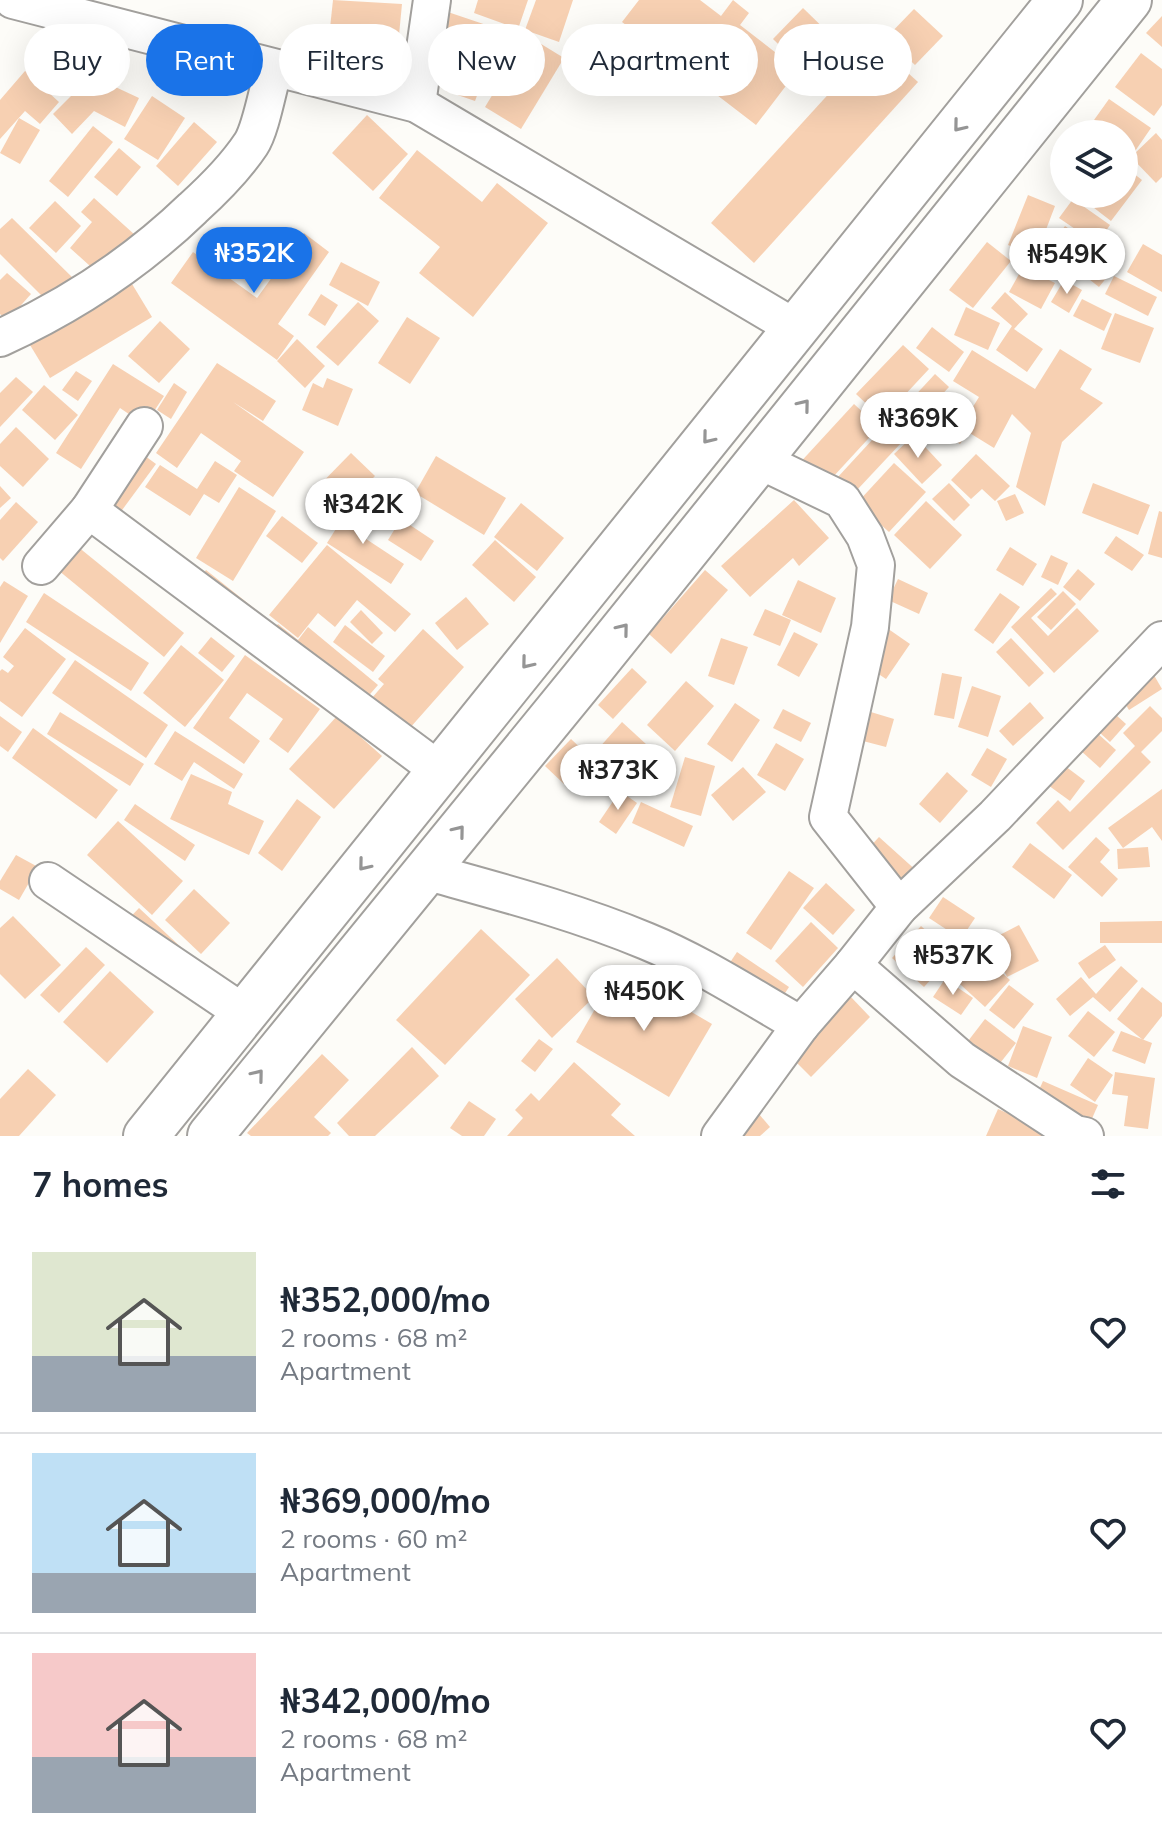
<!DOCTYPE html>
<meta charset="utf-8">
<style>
body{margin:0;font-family:Mulish,sans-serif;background:#f6f6f7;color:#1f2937;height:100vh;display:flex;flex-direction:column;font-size:30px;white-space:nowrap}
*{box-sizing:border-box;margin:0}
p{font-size:26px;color:#747a83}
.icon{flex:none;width:44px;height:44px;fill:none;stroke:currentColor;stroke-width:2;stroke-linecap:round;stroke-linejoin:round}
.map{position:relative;height:1136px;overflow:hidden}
.sheet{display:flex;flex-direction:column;background:#fff;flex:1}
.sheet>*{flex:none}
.guide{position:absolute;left:24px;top:24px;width:1114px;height:72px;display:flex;gap:16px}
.fabs{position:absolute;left:1050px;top:120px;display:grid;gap:16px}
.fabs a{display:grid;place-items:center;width:88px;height:88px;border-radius:50%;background:#fff;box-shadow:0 8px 32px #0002;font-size:40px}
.price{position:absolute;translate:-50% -68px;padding:0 18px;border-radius:28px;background:#fff;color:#222;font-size:26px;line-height:52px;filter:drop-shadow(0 2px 4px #0008)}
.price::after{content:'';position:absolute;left:50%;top:48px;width:24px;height:18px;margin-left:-12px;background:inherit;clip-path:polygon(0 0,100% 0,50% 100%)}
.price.active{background:#1a73e8;color:#fff}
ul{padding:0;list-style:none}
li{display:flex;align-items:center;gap:24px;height:200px;padding:0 32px}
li+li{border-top:2px solid #e0e1e3}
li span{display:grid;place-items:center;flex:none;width:224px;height:160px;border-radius:0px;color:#555}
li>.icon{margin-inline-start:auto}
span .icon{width:96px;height:96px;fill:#fffc;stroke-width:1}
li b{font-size:34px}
h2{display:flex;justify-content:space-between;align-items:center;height:96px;padding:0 32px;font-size:34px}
.chip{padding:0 28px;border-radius:36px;background:#fff;box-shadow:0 8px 32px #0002;font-size:28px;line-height:72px}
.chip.active{background:#1a73e8;color:#fff}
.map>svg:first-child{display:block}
.building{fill:#f7d0b2}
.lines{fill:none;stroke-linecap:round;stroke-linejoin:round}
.street-casing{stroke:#a2a09d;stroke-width:40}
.secondary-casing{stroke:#a2a09d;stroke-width:48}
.street{stroke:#fff;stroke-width:36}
.secondary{stroke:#fff;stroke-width:44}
.oneway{stroke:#959595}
</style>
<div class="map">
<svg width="1162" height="1136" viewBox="0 0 1162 1136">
<rect width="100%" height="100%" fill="#fdfcf8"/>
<g class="building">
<path d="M333 0 402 4 399 35 330 28Z"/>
<path d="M478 0H528L518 29 474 13Z"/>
<path d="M536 0H573L559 42 525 30Z"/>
<path d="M639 0H700L721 16 733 0 749 13 740 25 798 70 756 125 622 22Z"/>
<path d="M803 8 841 45 811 76 773 39Z"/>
<path d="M914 9 943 36 915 65 886 38Z"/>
<path d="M442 10 510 33 493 83 425 60Z"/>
<path d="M1162 16V47L1146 33Z"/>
<path d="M528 36 564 58 521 129 485 107Z"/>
<path d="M875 43 918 82 754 263 711 223Z"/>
<path d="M1141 53 1162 69V105L1154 116 1115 87Z"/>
<path d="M25 71 59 102 40 124 25 111 0 139V100Z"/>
<path d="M96 71 109 84 139 98 125 127 94 111 72 134 53 114Z"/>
<path d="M452 72 482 82 475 101 446 91Z"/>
<path d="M152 96 185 118 158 160 124 139Z"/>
<path d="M1109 99 1151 128 1131 157 1124 151V134H1100L1089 127Z"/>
<path d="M367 115 408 154 373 191 332 153Z"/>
<path d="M19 118 40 130 20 164 0 153Z"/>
<path d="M194 122 217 142 178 186 156 166Z"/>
<path d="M93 126 113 142 68 197 49 181Z"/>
<path d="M1156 133 1162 140V177L1156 183 1131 157Z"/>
<path d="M119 148 141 167 117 196 94 177Z"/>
<path d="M417 150 482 202 497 183 548 223 473 317 419 273 440 247 379 198Z"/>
<path d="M1064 159V184L1052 175Z"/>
<path d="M1124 166 1142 180 1111 221 1076 194H1124Z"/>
<path d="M1028 195 1055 206 1036 256 1008 245Z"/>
<path d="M94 198 135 235 99 274 70 248 92 222 81 212Z"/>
<path d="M1073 199 1110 225 1097 244 1059 218Z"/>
<path d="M55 201 81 226 56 253 29 228Z"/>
<path d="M12 218 75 280 51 305 0 254V229Z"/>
<path d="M1065 226 1088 242 1062 277 1040 261Z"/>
<path d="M304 233 329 252 278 324 294 336 277 360 171 283 193 252 257 298Z"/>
<path d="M987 242 1011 261 973 308 949 290Z"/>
<path d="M1143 244 1162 255V292L1127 272Z"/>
<path d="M1097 250 1116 266 1099 287 1080 272Z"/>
<path d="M341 262 380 282 368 306 329 285Z"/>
<path d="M1023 267 1055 283 1041 309 1009 292Z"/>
<path d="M7 273 31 294 7 321 0 314V280Z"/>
<path d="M1114 276 1157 297 1148 316 1105 294Z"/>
<path d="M129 279 152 317 50 378 27 340Z"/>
<path d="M1064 280 1082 290 1069 313 1051 302Z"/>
<path d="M1005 292 1028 314 1014 329 1043 349 1027 372 996 350 1012 326 991 308Z"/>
<path d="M321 294 338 305 325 326 308 315Z"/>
<path d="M1082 299 1112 314 1104 331 1073 316Z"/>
<path d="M358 302 379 321 338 366 316 347Z"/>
<path d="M966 307 1000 323 988 350 954 335Z"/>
<path d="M1115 313 1154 328 1140 363 1101 349Z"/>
<path d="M407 317 440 338 410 384 378 363Z"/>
<path d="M160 321 190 349 159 383 128 356Z"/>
<path d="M932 327 964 352 949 372 916 348Z"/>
<path d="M297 339 325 366 305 388 277 361Z"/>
<path d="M903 345 929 369 901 399 913 410 894 430 856 394Z"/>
<path d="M1060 349 1092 369 1080 389 1103 403 1062 442 1045 506 1016 487 1031 433 1012 414 994 448 968 432 960 444 932 426 945 405 966 418 979 397 953 381 972 350 1035 389Z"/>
<path d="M217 363 276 401 263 421 233 402 304 452 273 497 234 471 241 461 201 433 177 468 156 453Z"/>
<path d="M113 364 164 396 145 425 120 408 81 469 56 453Z"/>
<path d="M76 371 92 381 78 401 62 390Z"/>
<path d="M935 374 949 387 923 415 909 402Z"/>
<path d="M16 377 33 392 0 427V393Z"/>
<path d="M327 378 353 389 338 426 302 410 313 383 323 388Z"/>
<path d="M174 383 187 392 171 419 157 410Z"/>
<path d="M44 385 78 415 55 440 22 410Z"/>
<path d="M854 404 879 427 821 490 796 467Z"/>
<path d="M885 426 902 442 842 506 825 491Z"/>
<path d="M16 427 49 459 23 487 0 466V444Z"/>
<path d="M914 435 942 465 922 484 894 454Z"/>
<path d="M137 450 156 464 114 521 95 507Z"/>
<path d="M351 453 375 476 330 522 306 499Z"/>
<path d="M976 454 1010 486 995 501 982 489 971 499 951 480Z"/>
<path d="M436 456 506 498 484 535 415 493Z"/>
<path d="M215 461 237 475 219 503 204 494 190 516 145 487 160 465 197 489Z"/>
<path d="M894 463 926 492 889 532 857 503Z"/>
<path d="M949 483 970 505 954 521 932 499Z"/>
<path d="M1093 483 1150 505 1138 535 1082 513Z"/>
<path d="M0 486 11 498 0 508Z"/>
<path d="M239 487 276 511 233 581 196 558Z"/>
<path d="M1015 494 1024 513 1006 521 997 501Z"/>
<path d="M794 500 829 538 799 566 793 558 750 597 721 566Z"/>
<path d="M926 501 962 535 930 569 894 535Z"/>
<path d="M16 502 38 522 3 561 0 558V520Z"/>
<path d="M521 503 564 538 537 571 494 537Z"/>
<path d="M351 505 371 518 360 535 404 564 391 584 327 543Z"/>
<path d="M1159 511 1162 512V558L1148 554Z"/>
<path d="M282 516 318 543 302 563 266 536Z"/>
<path d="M401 519 434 541 421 561 388 540Z"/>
<path d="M1116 536 1144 555 1132 571 1104 553Z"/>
<path d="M495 540 536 577 514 602 472 565Z"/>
<path d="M327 545 411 614 395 632 357 600 335 627 318 613 298 638 269 615Z"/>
<path d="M77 546 184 633 164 657 58 570Z"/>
<path d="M1010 547 1037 564 1023 586 996 570Z"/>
<path d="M1051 555 1068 563 1058 585 1041 577Z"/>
<path d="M1078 569 1095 584 1080 601 1063 587Z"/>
<path d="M206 570 265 617 255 629 196 583Z"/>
<path d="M705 570 728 590 671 654 649 634Z"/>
<path d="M898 579 928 593 919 614 888 600Z"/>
<path d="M798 580 836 598 821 633 782 615Z"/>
<path d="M4 581 28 596 0 643V587Z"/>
<path d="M1051 588 1057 594 1031 618 1048 636 1077 608 1099 631 1054 673 1011 627Z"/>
<path d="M1063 591 1076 604 1051 630 1037 617Z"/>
<path d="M44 593 149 663 131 691 26 622Z"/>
<path d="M1000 593 1020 607 993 644 974 630Z"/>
<path d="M466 597 489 624 457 650 435 623Z"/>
<path d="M765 609 791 620 780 646 753 635Z"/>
<path d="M361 610 383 633 372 644 350 622Z"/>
<path d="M871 617 910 644 886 679 847 653Z"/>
<path d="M278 624 298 640 308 627 378 685 357 709 269 635Z"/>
<path d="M345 625 385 656 373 672 333 642Z"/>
<path d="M25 628 66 659 22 717 0 701V671L2 669 8 673 14 666 3 657Z"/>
<path d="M423 629 464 667 401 738 365 706 384 684 378 679Z"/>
<path d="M794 632 818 644 799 677 777 665Z"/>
<path d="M211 637 235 656 222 672 198 653Z"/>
<path d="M721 638 748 647 734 685 708 676Z"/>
<path d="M1011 638 1044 673 1029 687 996 652Z"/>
<path d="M181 645 224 680 185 727 143 693Z"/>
<path d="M245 655 320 709 288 753 269 739 283 719 247 693 229 718 260 741 244 764 193 728Z"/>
<path d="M75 660 168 725 146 758 52 693Z"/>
<path d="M632 668 647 682 613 719 598 705Z"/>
<path d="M1151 670 1162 689 1129 710 1118 692Z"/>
<path d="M942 673 962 677 954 719 934 715Z"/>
<path d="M686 681 714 706 675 751 647 725Z"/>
<path d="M972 686 1001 696 988 737 958 727Z"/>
<path d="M1030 702 1044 718 1013 746 999 731Z"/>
<path d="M735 703 760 720 732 762 707 744Z"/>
<path d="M841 703 894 719 886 747 863 741Z"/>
<path d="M1105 705 1126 724 1110 742 1089 723Z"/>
<path d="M1150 706 1162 718V731L1141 752 1151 762 1063 850 1036 823 1058 800 1070 812 1135 746 1123 733Z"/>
<path d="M783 709 811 723 801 742 773 728Z"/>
<path d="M60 712 144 764 130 786 47 734Z"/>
<path d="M0 716 22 732 8 752 0 746Z"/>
<path d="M337 716 382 756 334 809 289 769Z"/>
<path d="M622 722 659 756 626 792 590 758Z"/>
<path d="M1086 723 1116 750 1100 768 1070 741Z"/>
<path d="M33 728 118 790 96 819 12 758Z"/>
<path d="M175 731 243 774 234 789 194 762 182 781 154 764Z"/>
<path d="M571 739 590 757 564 784 545 766Z"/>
<path d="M776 743 804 759 785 791 757 775Z"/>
<path d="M987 748 1007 759 991 787 971 775Z"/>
<path d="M685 757 715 766 701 816 670 807Z"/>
<path d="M1057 760 1085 781 1070 801 1041 780Z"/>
<path d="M743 767 766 792 733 821 711 795Z"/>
<path d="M947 772 968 791 940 823 919 804Z"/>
<path d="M191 774 232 792 228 804 264 821 249 855 170 819Z"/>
<path d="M1162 789V841L1152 827 1123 848 1108 828Z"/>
<path d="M620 791 637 803 616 834 599 822Z"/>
<path d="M297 799 321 817 282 871 258 853Z"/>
<path d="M641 802 693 826 684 847 632 823Z"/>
<path d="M135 804 195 845 185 861 124 820Z"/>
<path d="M118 821 183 881 152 915 87 855Z"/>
<path d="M879 837 919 873 893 901 853 865Z"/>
<path d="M1096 837 1110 850 1100 862 1118 879 1102 897 1068 867Z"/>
<path d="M1030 843 1072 875 1054 899 1012 867Z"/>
<path d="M1148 847 1150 867 1118 869 1117 849Z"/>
<path d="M16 855 38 867 19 900 0 889V881Z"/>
<path d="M789 871 814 888 771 950 746 933Z"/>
<path d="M826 883 855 910 833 935 803 908Z"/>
<path d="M194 889 230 923 201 954 165 920Z"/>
<path d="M943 897 975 918 961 939 929 918Z"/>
<path d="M139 908 185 951 166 971 121 927Z"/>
<path d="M13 916 61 965 25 999 0 974V928Z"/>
<path d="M1162 921V943H1100V922Z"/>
<path d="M811 922 838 948 803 987 775 961Z"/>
<path d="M1019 925 1039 961 1007 977 988 941Z"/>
<path d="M921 926 953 955 924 987 892 958Z"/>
<path d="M481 929 530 975 445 1065 396 1020Z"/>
<path d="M1105 945 1116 960 1089 979 1078 963Z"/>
<path d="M86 947 105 965 59 1013 40 995Z"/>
<path d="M975 948 1010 980 985 1007 950 975Z"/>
<path d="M737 952 789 987 772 1013 719 979Z"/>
<path d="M557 958 594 997 552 1038 515 999Z"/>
<path d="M1121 966 1138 981 1110 1012 1093 997 1070 1016 1056 999 1081 977 1096 994Z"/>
<path d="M618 969 712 1024 669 1097 576 1042Z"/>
<path d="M110 971 154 1012 107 1063 63 1022Z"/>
<path d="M945 979 973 998 961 1015 933 997Z"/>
<path d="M1009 985 1034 1004 1014 1029 989 1010Z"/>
<path d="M1142 987 1162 1003V1016L1143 1040 1117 1019Z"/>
<path d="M850 996 870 1017 811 1077 791 1057Z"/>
<path d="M1088 1011 1115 1032 1094 1057 1068 1036Z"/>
<path d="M985 1019 1016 1043 985 1082 955 1058Z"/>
<path d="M1023 1026 1052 1037 1037 1078 1008 1066Z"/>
<path d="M1121 1031 1152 1043 1145 1064 1112 1051Z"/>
<path d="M539 1039 553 1049 535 1072 521 1061Z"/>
<path d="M412 1047 439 1076 375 1136H349L337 1123Z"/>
<path d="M322 1054 349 1080 314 1117 331 1133 328 1136H251L247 1133Z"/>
<path d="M1088 1058 1113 1075 1095 1102 1070 1085Z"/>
<path d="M574 1062 621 1104 611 1115 635 1136H507L523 1118 515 1110 531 1093 539 1101Z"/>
<path d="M28 1069 56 1095 19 1136H0V1099Z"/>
<path d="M1115 1072 1155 1078 1148 1129 1124 1126 1128 1096 1112 1094Z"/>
<path d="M1043 1081 1098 1105 1086 1132 1031 1108Z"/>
<path d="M469 1101 496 1119 484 1136H462L450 1128Z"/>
<path d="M754 1108 770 1127 760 1136H728Z"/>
<path d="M998 1109 1059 1136H986Z"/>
</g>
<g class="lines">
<g class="street-casing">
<g id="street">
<path d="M13 0 417 104 797 329"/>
<path d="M417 104 432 0"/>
<path d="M0 338C72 305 136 263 193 208 214 189 235 168 251 144 261 129 268 87 274 68"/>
<path d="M759 460 842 500 865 536 876 565 870 627 828 817 899 907"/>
<path d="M89 510 440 771"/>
<path d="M41 566 89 510 144 426"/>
<path d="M425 871C500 892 574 911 646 941 700 963 750 996 801 1025"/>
<path d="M48 881 245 1014"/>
<path d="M853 965 962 1060 1075 1134 1085 1136"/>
<path d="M720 1136 801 1025 853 965 899 907 995 816 1162 640"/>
</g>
</g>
<g class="secondary-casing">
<g id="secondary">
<path d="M146 1136 1060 0"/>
<path d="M210 1136 583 679 1129 0"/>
</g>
</g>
<use href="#street" class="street"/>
<use href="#secondary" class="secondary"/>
</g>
<defs><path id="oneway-chevron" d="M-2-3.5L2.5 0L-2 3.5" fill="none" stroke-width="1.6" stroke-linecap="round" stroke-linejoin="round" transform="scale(2)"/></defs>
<g class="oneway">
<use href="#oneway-chevron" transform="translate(959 126) rotate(129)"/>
<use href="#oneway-chevron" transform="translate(804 405) rotate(-51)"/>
<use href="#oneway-chevron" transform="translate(708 438) rotate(129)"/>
<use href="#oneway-chevron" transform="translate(623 629) rotate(-51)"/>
<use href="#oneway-chevron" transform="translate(527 663) rotate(129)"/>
<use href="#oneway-chevron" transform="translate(459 831) rotate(-51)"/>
<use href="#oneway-chevron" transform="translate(364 865) rotate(129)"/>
<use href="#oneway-chevron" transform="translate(258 1075) rotate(-51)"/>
</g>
</svg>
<div class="fabs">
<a><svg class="icon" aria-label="layers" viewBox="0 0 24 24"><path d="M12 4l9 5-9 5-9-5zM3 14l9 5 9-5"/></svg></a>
</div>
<b class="price active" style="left:254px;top:295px">₦352K</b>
<b class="price" style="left:1067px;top:296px">₦549K</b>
<b class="price" style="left:918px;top:460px">₦369K</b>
<b class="price" style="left:363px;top:546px">₦342K</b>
<b class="price" style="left:618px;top:812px">₦373K</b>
<b class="price" style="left:953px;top:997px">₦537K</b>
<b class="price" style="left:644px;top:1033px">₦450K</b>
<div class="guide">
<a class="chip">Buy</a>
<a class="chip active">Rent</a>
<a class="chip">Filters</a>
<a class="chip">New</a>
<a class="chip">Apartment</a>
<a class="chip">House</a>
</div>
</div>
<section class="sheet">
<h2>7 homes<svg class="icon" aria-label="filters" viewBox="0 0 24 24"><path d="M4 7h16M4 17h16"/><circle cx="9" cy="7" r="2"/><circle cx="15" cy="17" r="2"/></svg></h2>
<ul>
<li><span style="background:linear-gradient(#dfe7d0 65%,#9aa5b1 0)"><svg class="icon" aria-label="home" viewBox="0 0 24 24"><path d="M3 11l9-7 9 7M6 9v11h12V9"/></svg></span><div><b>₦352,000/mo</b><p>2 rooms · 68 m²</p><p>Apartment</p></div><svg class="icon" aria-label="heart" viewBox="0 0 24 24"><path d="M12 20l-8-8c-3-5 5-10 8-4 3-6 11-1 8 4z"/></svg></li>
<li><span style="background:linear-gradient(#bfe0f5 75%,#9aa5b1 0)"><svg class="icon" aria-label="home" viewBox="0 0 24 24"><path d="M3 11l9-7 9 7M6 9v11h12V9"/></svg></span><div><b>₦369,000/mo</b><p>2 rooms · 60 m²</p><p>Apartment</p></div><svg class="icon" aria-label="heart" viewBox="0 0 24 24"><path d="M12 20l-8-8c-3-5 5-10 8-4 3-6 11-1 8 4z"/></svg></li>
<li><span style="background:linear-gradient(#f6c9c9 65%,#9aa5b1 0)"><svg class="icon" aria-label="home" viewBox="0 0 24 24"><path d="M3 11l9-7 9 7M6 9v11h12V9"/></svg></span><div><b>₦342,000/mo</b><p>2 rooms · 68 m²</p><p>Apartment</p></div><svg class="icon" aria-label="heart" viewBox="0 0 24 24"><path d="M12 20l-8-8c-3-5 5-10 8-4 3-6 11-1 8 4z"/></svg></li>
</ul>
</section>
